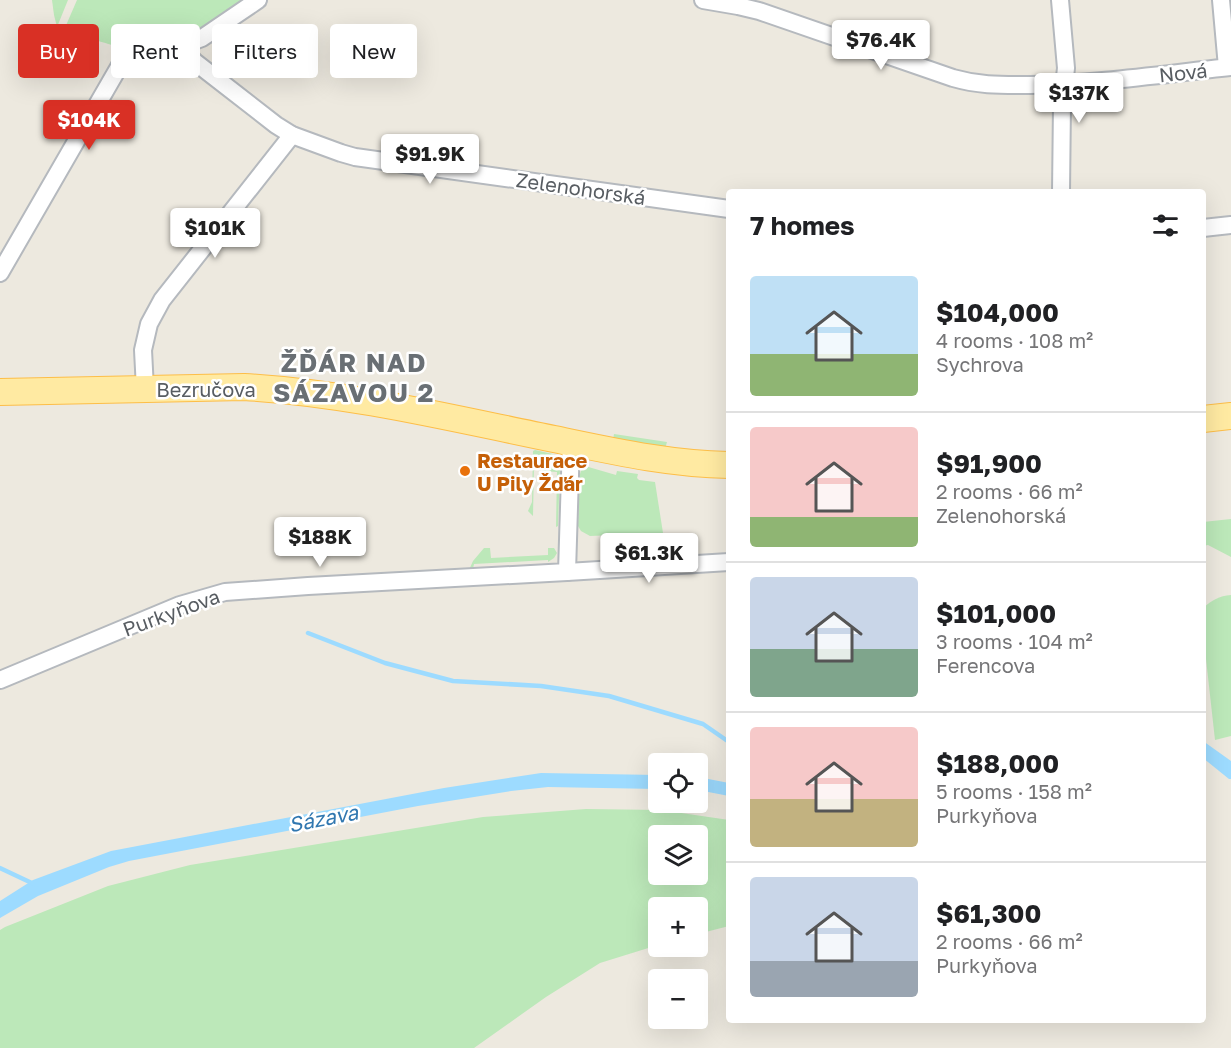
<!DOCTYPE html>
<meta charset="utf-8">
<style>
body{margin:0;font-family:"Golos Text",sans-serif;background:#f6f6f6;color:#202124;height:100vh;display:flex;flex-direction:column;font-size:22px;white-space:nowrap}
*{box-sizing:border-box;margin:0}
p{font-size:20px;color:#757577}
.icon{flex:none;width:33px;height:33px;fill:none;stroke:currentColor;stroke-width:2;stroke-linecap:round;stroke-linejoin:round}
.map{position:relative;flex:1;overflow:hidden}
.sheet{position:absolute;left:726px;top:189px;width:480px;height:834px;display:flex;flex-direction:column;background:#fff;border-radius:6px;box-shadow:0 6px 24px #0002}
.sheet>*{flex:none}
.banner{position:absolute;left:18px;top:24px;width:570px;height:54px;display:flex;gap:12px}
.controls{position:absolute;left:648px;top:753px;display:grid;gap:12px}
.controls a{display:grid;place-items:center;width:60px;height:60px;border-radius:6px;background:#fff;box-shadow:0 6px 24px #0002;font-size:30px}
.price{position:absolute;translate:-50% -51px;padding:0 14px;border-radius:6px;background:#fff;color:#222;font-size:20px;line-height:39px;filter:drop-shadow(0 2px 3px #0008)}
.price::after{content:'';position:absolute;left:50%;top:36px;width:18px;height:14px;margin-left:-9px;background:inherit;clip-path:polygon(0 0,100% 0,50% 100%)}
.price.selected{background:#d93025;color:#fff}
ul{padding:0;list-style:none}
li{display:flex;align-items:center;gap:18px;height:150px;padding:0 24px}
li+li{border-top:2px solid #e0e0e0}
li span{display:grid;place-items:center;flex:none;width:168px;height:120px;border-radius:6px;color:#555}
li>.icon{margin-inline-start:auto}
span .icon{width:72px;height:72px;fill:#fffc;stroke-width:1}
li b{font-size:26px}
h2{display:flex;justify-content:space-between;align-items:center;height:72px;padding:0 24px;font-size:26px}
.tag{padding:0 21px;border-radius:6px;background:#fff;box-shadow:0 6px 24px #0002;font-size:21px;line-height:54px}
.tag.selected{background:#d93025;color:#fff}
.map>svg:first-child{display:block}
.green{fill:#bce8b9;fill-rule:evenodd}
.water{fill:#9ddbff}
.lines{fill:none;stroke-linecap:round;stroke-linejoin:round}
.stream{stroke:#9ddbff;stroke-width:4.5}
.minor-casing{stroke:#b5b9be;stroke-width:20}
.primary-casing{stroke:#fdbe48;stroke-width:28}
.minor{stroke:#fff;stroke-width:16}
.primary{stroke:#ffeaa2;stroke-width:26}
.food-dot{fill:#e8710a;stroke:#fff;stroke-width:2}
.labels{text-anchor:middle;dominant-baseline:central;stroke-width:5;stroke-linejoin:round;paint-order:stroke}
.street-label{font-size:20px;fill:#585d62;stroke:#fff}
.food-label{font-size:20px;font-weight:bold;fill:#c56008;stroke:#fff;text-anchor:start}
.water-label{font-size:21px;font-style:italic;fill:#3077b0;stroke:#fff}
.district-label{font-size:26px;font-weight:bold;letter-spacing:1.5px;fill:#696f74;stroke:#fff}
</style>
<div class="map">
<svg width="1231" height="1048" viewBox="0 0 1231 1048">
<rect width="100%" height="100%" fill="#ede9df"/>
<g class="green">
<path d="M52 0H68L57 27 54 15Z"/>
<path d="M77 0H250L205 30 180 39 121 54 114 49 112 45C103 42 89 40 85 31L64 30Z"/>
<path d="M614 434 667 442 665 449 613 440Z"/>
<path d="M535 450 553 454 560 469 558 526 556 527 557 472 543 471 540 465H534L533 516 528 511 532 502 533 451Z"/>
<path d="M585 466 616 475 617 471 638 474 637 478 639 480 655 482 663 533 590 536 581 531 578 526 580 474 582 468Z"/>
<path d="M1231 519V557L1208 545 1203 546V522Z"/>
<path d="M484 548H490L491 558 548 555V548H554L557 553 554 558 548 562V560L474 564 473 569 469 570 473 561Z"/>
<path d="M1231 595V736L1215 740 1203 632V608C1212 600 1219 596 1231 595Z"/>
<path d="M586 809 661 810 729 820V926L698 934V908H658V945L600 963 546 997 474 1048H0V930L5 927 108 886 190 865 483 817ZM658 836H698V874H658Z"/>
</g>
<g class="water">
<path d="M1203 741 1231 761V779H1229L1203 758Z"/>
<path d="M541 773 658 775V789L548 787 511 791 418 806 129 861 109 867 38 896 0 918V901L33 880 111 851 444 788Z"/>
<path d="M698 777 729 783V796L698 790Z"/>
</g>
<g class="lines">
<g class="stream">
<path d="M308 633 385 663 453 681 541 686 609 696 703 724 729 742"/>
<path d="M0 868 36 885"/>
</g>
<g class="minor-casing">
<g id="minor">
<path d="M703 0 738 6 759 11 953 78C981 86 1002 85 1030 85 1097 84 1164 74 1231 67"/>
<path d="M1060 0 1066 68 1062 104 1061 192"/>
<path d="M1221 0 1227 67"/>
<path d="M181 46 195 62 276 125 292 135 341 153 355 157 729 209"/>
<path d="M1203 228 1231 225"/>
<path d="M0 273 123 60 139 51 157 46H181L202 38 258 0"/>
<path d="M145 389 143 350 149 324 162 300 292 135"/>
<path d="M567 572 729 562"/>
<path d="M0 680 180 605 225 592 308 586 567 572 571 443"/>
</g>
</g>
<g class="primary-casing">
<g id="primary">
<path d="M0 392 244 387C349 393 451 418 554 439 612 451 669 464 729 465"/>
<path d="M1203 419 1231 416"/>
</g>
</g>
<use href="#minor" class="minor"/>
<use href="#primary" class="primary"/>
</g>
<circle class="food-dot" cx="465" cy="471" r="6"/>
<g class="labels">
<g class="street-label">
<text transform="translate(1183 72) rotate(-6)">Nová</text>
<text transform="translate(581 188) rotate(8)">Zelenohorská</text>
<text x="206" y="389">Bezručova</text>
<text transform="translate(171 612) rotate(-20)">Purkyňova</text>
</g>
<g class="food-label">
<text x="477" y="460">Restaurace<tspan x="477" dy="23">U Pily Žďár</tspan></text>
</g>
<g class="water-label">
<text transform="translate(323 818) rotate(-11)">Sázava</text>
</g>
<g class="district-label">
<text x="354" y="362">ŽĎÁR NAD<tspan x="354" dy="30">SÁZAVOU 2</tspan></text>
</g>
</g>
</svg>
<div class="controls">
<a><svg class="icon" aria-label="locate" viewBox="0 0 24 24"><circle cx="12" cy="12" r="6"/><path d="M12 2v4M12 18v4M2 12h4M18 12h4"/></svg></a>
<a><svg class="icon" aria-label="layers" viewBox="0 0 24 24"><path d="M12 4l9 5-9 5-9-5zM3 14l9 5 9-5"/></svg></a>
<a>+</a>
<a>−</a>
</div>
<b class="price" style="left:881px;top:71px">$76.4K</b>
<b class="price" style="left:1079px;top:124px">$137K</b>
<b class="price selected" style="left:89px;top:151px">$104K</b>
<b class="price" style="left:430px;top:185px">$91.9K</b>
<b class="price" style="left:215px;top:259px">$101K</b>
<b class="price" style="left:320px;top:568px">$188K</b>
<b class="price" style="left:649px;top:584px">$61.3K</b>
<div class="banner">
<a class="tag selected">Buy</a>
<a class="tag">Rent</a>
<a class="tag">Filters</a>
<a class="tag">New</a>
</div>
<section class="sheet">
<h2>7 homes<svg class="icon" aria-label="filters" viewBox="0 0 24 24"><path d="M4 7h16M4 17h16"/><circle cx="9" cy="7" r="2"/><circle cx="15" cy="17" r="2"/></svg></h2>
<ul>
<li><span style="background:linear-gradient(#bfe0f5 65%,#8fb573 0)"><svg class="icon" aria-label="home" viewBox="0 0 24 24"><path d="M3 11l9-7 9 7M6 9v11h12V9"/></svg></span><div><b>$104,000</b><p>4 rooms · 108 m²</p><p>Sychrova</p></div></li>
<li><span style="background:linear-gradient(#f6c9c9 75%,#8fb573 0)"><svg class="icon" aria-label="home" viewBox="0 0 24 24"><path d="M3 11l9-7 9 7M6 9v11h12V9"/></svg></span><div><b>$91,900</b><p>2 rooms · 66 m²</p><p>Zelenohorská</p></div></li>
<li><span style="background:linear-gradient(#c9d6e8 60%,#7fa58c 0)"><svg class="icon" aria-label="home" viewBox="0 0 24 24"><path d="M3 11l9-7 9 7M6 9v11h12V9"/></svg></span><div><b>$101,000</b><p>3 rooms · 104 m²</p><p>Ferencova</p></div></li>
<li><span style="background:linear-gradient(#f6c9c9 60%,#c2b280 0)"><svg class="icon" aria-label="home" viewBox="0 0 24 24"><path d="M3 11l9-7 9 7M6 9v11h12V9"/></svg></span><div><b>$188,000</b><p>5 rooms · 158 m²</p><p>Purkyňova</p></div></li>
<li><span style="background:linear-gradient(#c9d6e8 70%,#9aa5b1 0)"><svg class="icon" aria-label="home" viewBox="0 0 24 24"><path d="M3 11l9-7 9 7M6 9v11h12V9"/></svg></span><div><b>$61,300</b><p>2 rooms · 66 m²</p><p>Purkyňova</p></div></li>
</ul>
</section>
</div>
